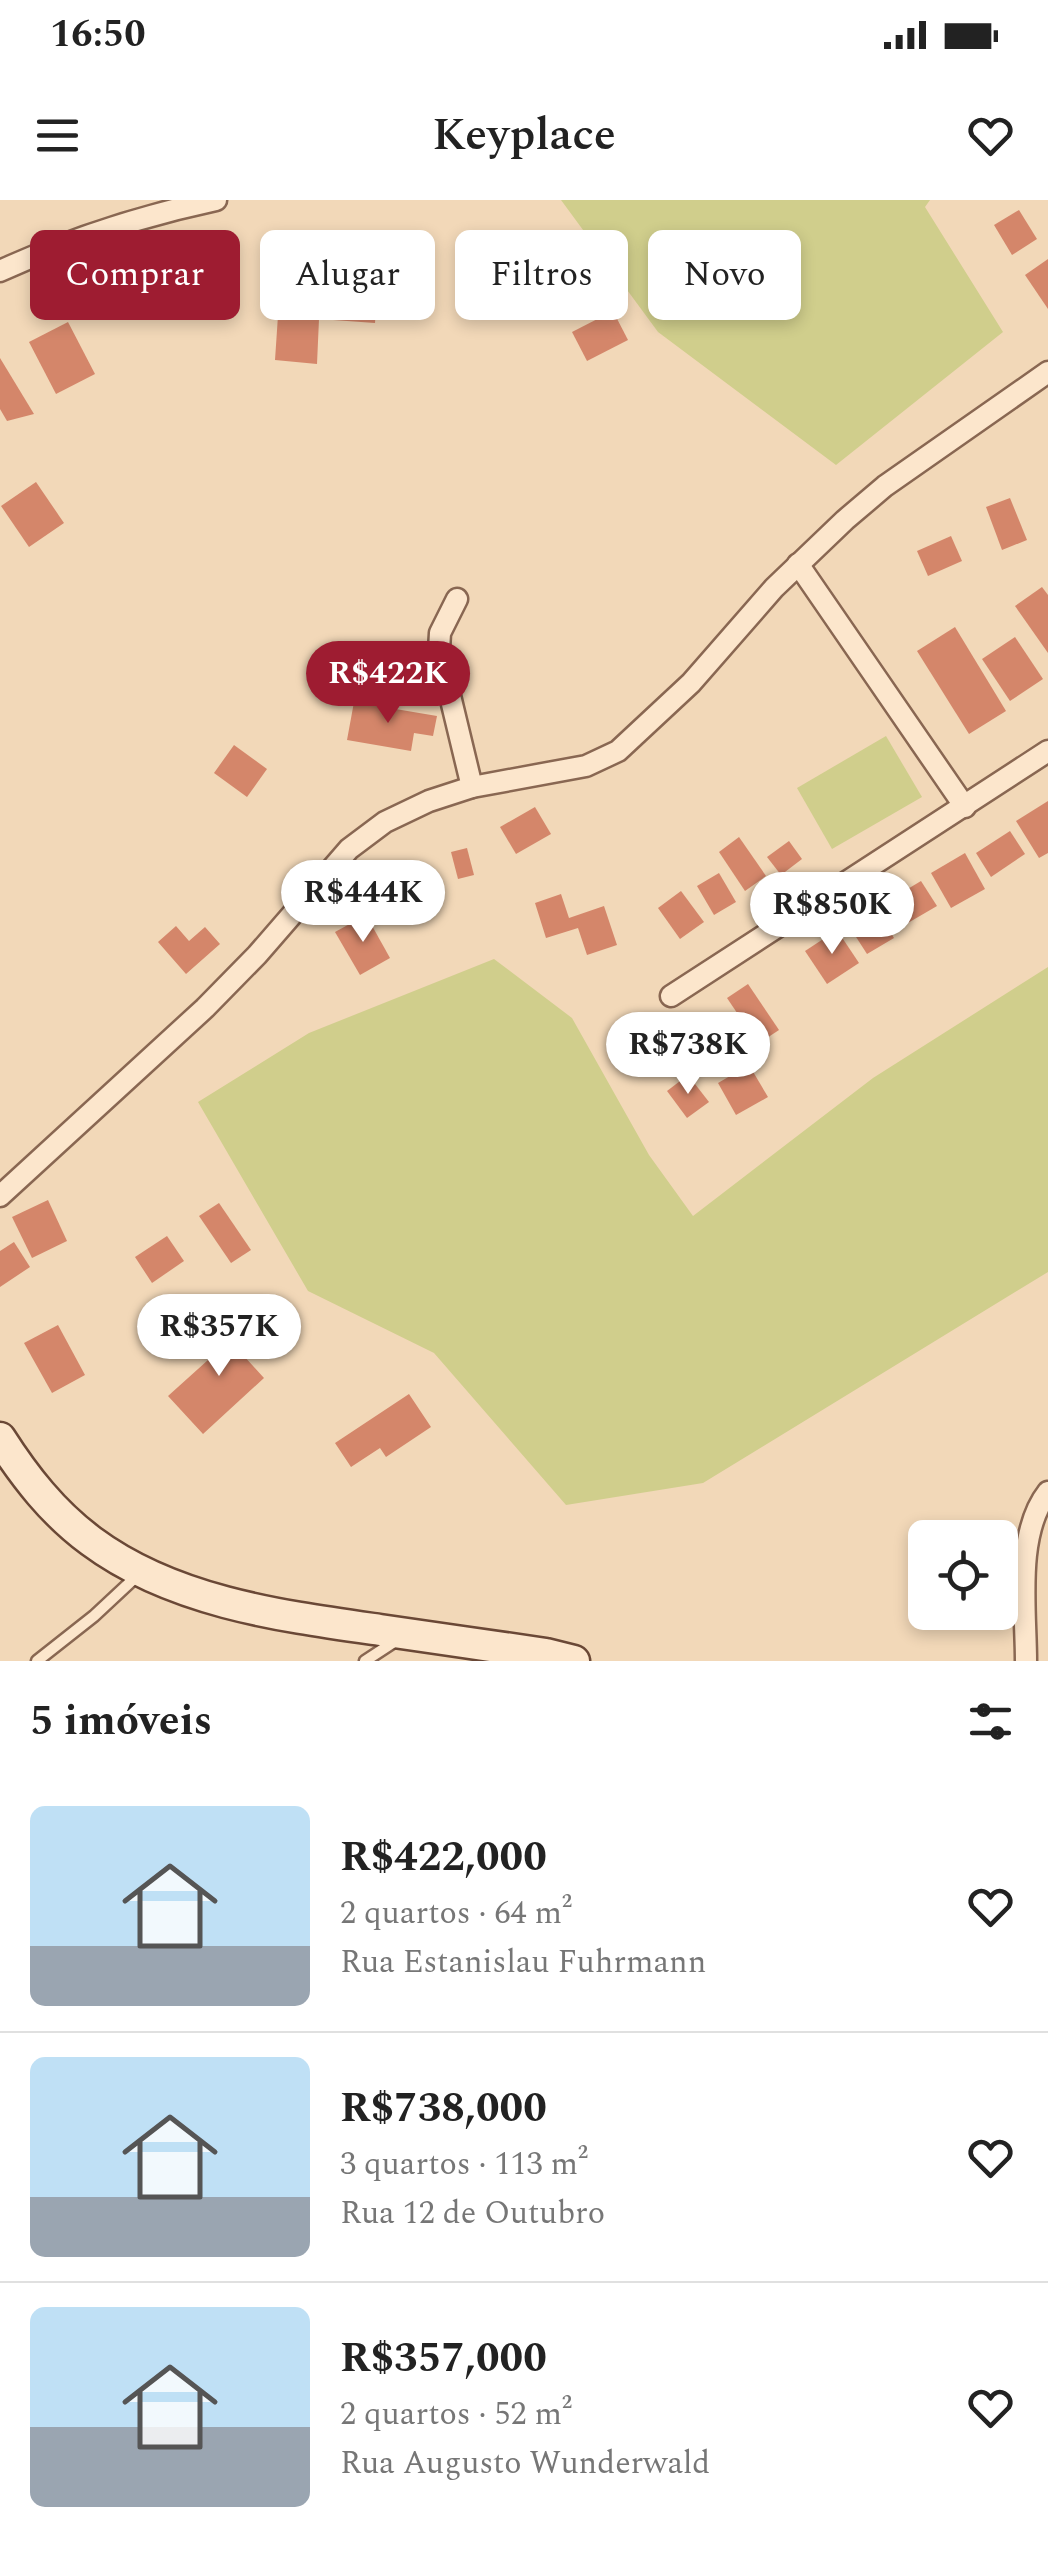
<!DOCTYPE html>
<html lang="pt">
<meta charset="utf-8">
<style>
body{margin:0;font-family:Spectral,serif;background:#f2f2f2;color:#222;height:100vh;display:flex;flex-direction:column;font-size:38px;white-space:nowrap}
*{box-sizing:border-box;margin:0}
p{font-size:32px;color:#767676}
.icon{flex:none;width:55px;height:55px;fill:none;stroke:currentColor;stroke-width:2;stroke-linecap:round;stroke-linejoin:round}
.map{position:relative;height:1461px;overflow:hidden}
.side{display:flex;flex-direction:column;background:#fff;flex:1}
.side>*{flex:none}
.banner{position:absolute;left:30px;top:30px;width:990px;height:90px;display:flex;gap:20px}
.buttons{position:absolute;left:908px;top:1320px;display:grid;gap:20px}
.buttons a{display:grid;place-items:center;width:110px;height:110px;border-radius:15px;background:#fff;box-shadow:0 5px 15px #0003;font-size:50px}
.price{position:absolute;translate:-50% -85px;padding:0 22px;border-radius:35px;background:#fff;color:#222;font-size:32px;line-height:65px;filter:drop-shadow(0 2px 5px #0008)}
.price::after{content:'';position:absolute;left:50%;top:60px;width:30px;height:22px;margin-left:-15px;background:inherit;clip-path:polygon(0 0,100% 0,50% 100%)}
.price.selected{background:#9e1c31;color:#fff}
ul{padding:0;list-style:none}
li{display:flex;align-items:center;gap:30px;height:250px;padding:0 30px}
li+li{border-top:2px solid #e0e0e0}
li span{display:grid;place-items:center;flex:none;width:280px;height:200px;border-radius:15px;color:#555}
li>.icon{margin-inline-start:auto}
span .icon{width:120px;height:120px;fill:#fffc;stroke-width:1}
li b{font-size:42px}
h2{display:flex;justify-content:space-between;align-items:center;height:120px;padding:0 30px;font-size:42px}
.pill{padding:0 35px;border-radius:15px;background:#fff;box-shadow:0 5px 15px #0003;font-size:35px;line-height:90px}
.pill.selected{background:#9e1c31;color:#fff}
.status{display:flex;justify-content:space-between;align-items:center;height:70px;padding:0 50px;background:#fff;direction:ltr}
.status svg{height:28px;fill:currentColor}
header{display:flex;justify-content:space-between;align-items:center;height:130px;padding:0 30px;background:#fff;font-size:45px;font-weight:600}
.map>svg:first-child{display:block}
.green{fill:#d0ce8c}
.building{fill:#d4866a}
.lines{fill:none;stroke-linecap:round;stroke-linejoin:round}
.lane-casing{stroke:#896752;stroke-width:15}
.street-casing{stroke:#896752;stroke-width:25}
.secondary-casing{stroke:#6a4836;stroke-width:35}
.lane{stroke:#fce6cc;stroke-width:10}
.street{stroke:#fce6cc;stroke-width:20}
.secondary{stroke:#fce6cc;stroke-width:30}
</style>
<div class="status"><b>16:50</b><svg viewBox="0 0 49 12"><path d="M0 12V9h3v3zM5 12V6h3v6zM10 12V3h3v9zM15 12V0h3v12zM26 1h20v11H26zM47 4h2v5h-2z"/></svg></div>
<header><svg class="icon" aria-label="menu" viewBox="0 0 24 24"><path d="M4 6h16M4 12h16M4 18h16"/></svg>Keyplace<svg class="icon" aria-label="heart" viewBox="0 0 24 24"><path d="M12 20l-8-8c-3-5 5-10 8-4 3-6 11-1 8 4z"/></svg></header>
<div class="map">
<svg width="1048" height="1461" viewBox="0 0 1048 1461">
<rect width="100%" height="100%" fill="#f2d8b8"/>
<g class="green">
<path d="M561 0H930L925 7 1003 132 836 265 658 132Z"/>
<path d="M886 536 922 597 832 649 797 588Z"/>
<path d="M494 759 572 818 649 955 693 1016 873 878 1048 767V1072L703 1283 566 1305 434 1153 308 1091 198 902 309 833Z"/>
</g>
<g class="building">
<path d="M1019 10 1037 39 1012 55 994 25Z"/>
<path d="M282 56 379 63 375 123 319 119 317 164 275 160Z"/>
<path d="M1048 59V109L1025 75Z"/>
<path d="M613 111 628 140 587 161 572 132Z"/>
<path d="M68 122 95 174 56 194 29 142Z"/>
<path d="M0 158 34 214 7 221 0 209Z"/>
<path d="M36 282 64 323 29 347 1 306Z"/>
<path d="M1010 298 1027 340 1002 350 986 307Z"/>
<path d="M951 336 962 361 928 376 917 351Z"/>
<path d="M1042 387 1048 395V453L1015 406Z"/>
<path d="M955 427 1006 511 969 534 917 451Z"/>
<path d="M1015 437 1043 479 1010 501 982 459Z"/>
<path d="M354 502 437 516 433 536 414 533 411 551 347 540Z"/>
<path d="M234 545 267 569 247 597 214 573Z"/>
<path d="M1048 601V653L1039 658 1016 621Z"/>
<path d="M535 607 551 634 516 654 500 627Z"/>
<path d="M1010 631 1025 654 991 677 976 653Z"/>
<path d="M739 637 766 676 745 691 719 652Z"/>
<path d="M789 641 802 659 781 675 767 657Z"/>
<path d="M467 648 474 675 458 679 451 652Z"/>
<path d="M965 653 985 689 951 708 931 673Z"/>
<path d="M719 673 736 702 714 715 697 686Z"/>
<path d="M921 681 937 706 901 727 886 702Z"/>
<path d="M681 691 704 722 680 739 658 708Z"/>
<path d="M561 694 569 718 604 706 617 745 587 755 578 728 546 738 535 703Z"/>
<path d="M876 709 894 738 867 754 849 726Z"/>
<path d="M366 715 390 758 360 775 335 732Z"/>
<path d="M176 726 189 741 205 727 220 744 186 774 158 742Z"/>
<path d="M837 730 859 763 827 784 805 751Z"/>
<path d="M748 784 779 830 758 844 727 798Z"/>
<path d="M749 865 768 897 736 915 718 883Z"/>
<path d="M688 875 709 902 687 918 667 891Z"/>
<path d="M48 1000 67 1041 32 1058 12 1017Z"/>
<path d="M219 1003 251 1050 231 1063 199 1016Z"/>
<path d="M167 1036 184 1061 152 1083 135 1057Z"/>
<path d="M14 1042 30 1067 0 1087V1051Z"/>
<path d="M237 1108 253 1126 233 1144 264 1178 203 1234 168 1196 228 1142 215 1128Z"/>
<path d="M58 1125 85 1175 52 1193 24 1143Z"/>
<path d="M409 1194 431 1227 386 1257 380 1248 351 1267 335 1243Z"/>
</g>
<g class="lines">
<g class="lane-casing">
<g id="lane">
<path d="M37 1461 94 1416 139 1374"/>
<path d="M365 1461 397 1440"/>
</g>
</g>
<g class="street-casing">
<g id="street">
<path d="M0 71C70 39 141 16 216 0"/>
<path d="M798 364 965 607"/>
<path d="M457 399 440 433 439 450 472 587"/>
<path d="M671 796 1048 551"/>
<path d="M0 996 205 808 257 755 349 649 385 622 429 601 472 587 586 566 618 551 691 483 774 388 845 320 885 286 1048 172"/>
<path d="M1026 1461C1026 1410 1015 1334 1048 1292"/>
</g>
</g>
<g class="secondary-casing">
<path id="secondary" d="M0 1238C25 1277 53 1313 91 1341 173 1402 281 1416 380 1430 435 1438 491 1446 546 1454L574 1461"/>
</g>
<use href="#lane" class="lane"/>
<use href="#street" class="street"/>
<use href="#secondary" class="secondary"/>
</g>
</svg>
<div class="buttons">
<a><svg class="icon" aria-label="locate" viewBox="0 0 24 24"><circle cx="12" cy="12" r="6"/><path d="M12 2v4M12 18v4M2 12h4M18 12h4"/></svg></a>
</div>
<b class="price selected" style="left:388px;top:526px">R$422K</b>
<b class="price" style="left:363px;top:745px">R$444K</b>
<b class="price" style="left:832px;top:757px">R$850K</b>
<b class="price" style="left:688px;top:897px">R$738K</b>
<b class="price" style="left:219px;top:1179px">R$357K</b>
<div class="banner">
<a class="pill selected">Comprar</a>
<a class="pill">Alugar</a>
<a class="pill">Filtros</a>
<a class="pill">Novo</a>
</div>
</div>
<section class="side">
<h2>5 imóveis<svg class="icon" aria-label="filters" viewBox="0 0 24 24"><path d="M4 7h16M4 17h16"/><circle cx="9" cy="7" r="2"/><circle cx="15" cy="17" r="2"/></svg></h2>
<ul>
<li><span style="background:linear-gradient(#bfe0f5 70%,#9aa5b1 0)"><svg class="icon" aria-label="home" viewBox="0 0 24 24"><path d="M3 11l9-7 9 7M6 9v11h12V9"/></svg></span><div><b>R$422,000</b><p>2 quartos · 64 m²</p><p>Rua Estanislau Fuhrmann</p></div><svg class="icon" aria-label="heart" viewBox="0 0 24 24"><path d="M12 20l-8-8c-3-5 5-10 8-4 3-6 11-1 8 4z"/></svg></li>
<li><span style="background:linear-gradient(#bfe0f5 70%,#9aa5b1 0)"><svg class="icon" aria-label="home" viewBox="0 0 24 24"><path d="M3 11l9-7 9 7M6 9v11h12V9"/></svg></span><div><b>R$738,000</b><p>3 quartos · 113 m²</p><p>Rua 12 de Outubro</p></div><svg class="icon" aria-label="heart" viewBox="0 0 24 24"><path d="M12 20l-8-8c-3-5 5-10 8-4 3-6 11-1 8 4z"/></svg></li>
<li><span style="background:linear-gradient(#bfe0f5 60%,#9aa5b1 0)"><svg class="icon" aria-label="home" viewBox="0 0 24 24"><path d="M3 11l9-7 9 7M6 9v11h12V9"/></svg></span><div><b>R$357,000</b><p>2 quartos · 52 m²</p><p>Rua Augusto Wunderwald</p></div><svg class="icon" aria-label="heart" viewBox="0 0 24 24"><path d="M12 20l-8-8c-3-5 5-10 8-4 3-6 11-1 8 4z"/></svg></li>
</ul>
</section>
